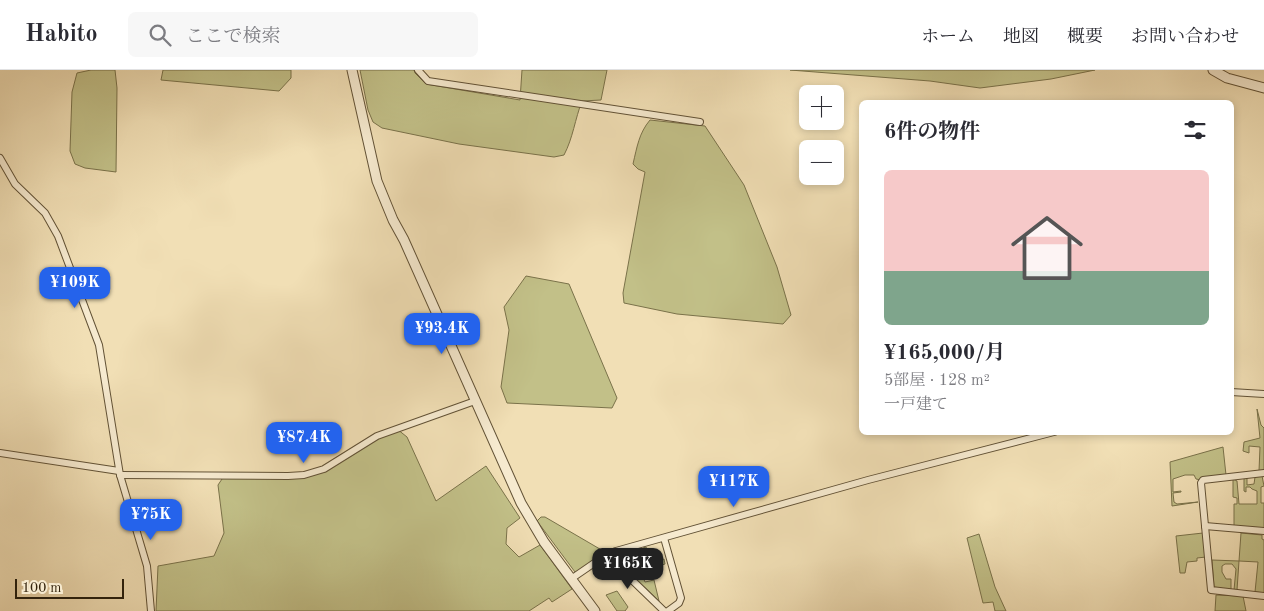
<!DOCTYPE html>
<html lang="ja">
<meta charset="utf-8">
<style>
body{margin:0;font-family:"Old Standard TT","Noto Serif JP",serif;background:#f7f7f7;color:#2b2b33;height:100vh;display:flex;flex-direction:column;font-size:19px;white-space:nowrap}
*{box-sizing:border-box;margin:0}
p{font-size:16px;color:#7c7c81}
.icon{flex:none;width:28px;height:28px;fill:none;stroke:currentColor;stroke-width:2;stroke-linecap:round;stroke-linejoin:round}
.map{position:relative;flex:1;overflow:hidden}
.panel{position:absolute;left:859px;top:30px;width:375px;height:335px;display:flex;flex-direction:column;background:#fff;border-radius:8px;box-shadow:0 2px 8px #0003}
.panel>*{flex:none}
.fabs{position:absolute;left:799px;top:15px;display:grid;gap:10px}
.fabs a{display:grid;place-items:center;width:45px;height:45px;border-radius:8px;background:#fff;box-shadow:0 2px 8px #0003;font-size:25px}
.scale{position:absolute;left:15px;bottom:12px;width:109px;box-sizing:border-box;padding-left:5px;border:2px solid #33230c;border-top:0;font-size:14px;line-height:18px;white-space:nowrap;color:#33230c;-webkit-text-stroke:4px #f6eacf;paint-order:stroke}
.price{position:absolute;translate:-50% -42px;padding:0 11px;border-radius:10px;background:#2563eb;color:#fff;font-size:16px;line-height:32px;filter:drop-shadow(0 1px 2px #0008)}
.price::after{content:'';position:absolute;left:50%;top:30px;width:15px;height:11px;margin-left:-8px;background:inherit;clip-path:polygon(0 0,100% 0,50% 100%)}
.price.active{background:#222;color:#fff}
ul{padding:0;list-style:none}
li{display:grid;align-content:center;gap:10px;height:265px;padding:0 25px}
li+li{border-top:1px solid #e1e1e2}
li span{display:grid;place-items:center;height:155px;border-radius:8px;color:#555}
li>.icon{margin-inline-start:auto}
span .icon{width:90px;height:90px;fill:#fffc;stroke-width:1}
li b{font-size:21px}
h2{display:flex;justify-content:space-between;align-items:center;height:60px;padding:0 25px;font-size:21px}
header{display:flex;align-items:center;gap:30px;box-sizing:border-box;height:70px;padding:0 25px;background:#fff;border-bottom:1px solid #e1e1e2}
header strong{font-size:24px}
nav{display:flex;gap:28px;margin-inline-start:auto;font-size:18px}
.search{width:350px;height:45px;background:#f7f7f7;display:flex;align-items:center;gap:12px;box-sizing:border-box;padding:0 18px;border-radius:8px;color:#7c7c81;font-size:19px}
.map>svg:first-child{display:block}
.green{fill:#c2c088;stroke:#7a724a}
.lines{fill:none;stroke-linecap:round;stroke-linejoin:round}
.minor-casing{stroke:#625236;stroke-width:8}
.tertiary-casing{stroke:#625236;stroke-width:11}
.minor{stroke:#f6eacf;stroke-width:6}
.tertiary{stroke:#f6eacf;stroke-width:9}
</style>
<header>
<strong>Habito</strong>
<div class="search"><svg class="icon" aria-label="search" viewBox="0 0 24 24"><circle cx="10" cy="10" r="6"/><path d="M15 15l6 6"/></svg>ここで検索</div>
<nav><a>ホーム</a><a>地図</a><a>概要</a><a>お問い合わせ</a></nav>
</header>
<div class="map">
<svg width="1264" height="541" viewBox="0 0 1264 541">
<rect width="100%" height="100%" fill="#f1dfb5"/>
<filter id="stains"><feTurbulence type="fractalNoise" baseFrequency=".004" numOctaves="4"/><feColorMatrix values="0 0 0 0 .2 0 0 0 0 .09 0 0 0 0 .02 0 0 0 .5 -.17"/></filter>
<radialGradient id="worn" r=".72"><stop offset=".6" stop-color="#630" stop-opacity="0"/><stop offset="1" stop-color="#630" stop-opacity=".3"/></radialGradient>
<g class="green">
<path d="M91 0H115L117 18 116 102 85 98 75 94 70 81 72 22 77 3Z"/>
<path d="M163 0H291V8L279 21 161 10Z"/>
<path d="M360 0H414L415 3 426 14 520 30 522 0H607L601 30 582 31C575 49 573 68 564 85L554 87 459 74 382 58 373 52 368 40Z"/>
<path d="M790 0H1095L1051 9 980 18 930 11Z"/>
<path d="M650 50 705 56 744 115 777 197 791 245 783 254 677 244 624 233 623 223 645 102 638 99 633 94C637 77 639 63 650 50Z"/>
<path d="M526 206 569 214 617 328 612 338 507 333 501 317 509 260 504 237Z"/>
<path d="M1257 339 1261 355 1264 358V401H1259L1260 377 1249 376V383L1243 381 1244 372 1260 368Z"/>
<path d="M397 359 407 367 436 431 486 396 520 448 507 458 506 474 519 487 540 475 572 519 552 532 549 528 529 541H156L158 496 214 486 224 463 218 415 224 406H289L323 399 376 366Z"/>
<path d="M1223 377 1226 405 1206 411 1196 409 1194 405H1185L1173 409V422L1181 421V422L1173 423 1174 432 1177 434 1198 432 1172 436 1170 392Z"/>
<path d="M1262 406 1264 416 1261 417V433H1264V458L1234 456V434H1237V428L1233 427V409L1237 411 1239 434H1257V421L1252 419 1250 417H1246V422L1244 421V408H1247V415L1254 414 1255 407Z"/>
<path d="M541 447H545L605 482 581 503 575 502 537 451Z"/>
<path d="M1203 463 1206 487 1197 488V491L1187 492 1185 503H1180L1176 466Z"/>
<path d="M1241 463 1262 465V469L1264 470V523L1255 522 1258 492 1239 491 1237 520H1234L1236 499 1232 494H1225L1222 496V502L1226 509H1231V520L1214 517 1212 490 1239 491Z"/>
<path d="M979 464 995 517 1006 541H995L993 532 983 533 967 468Z"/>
<path d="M646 477 648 482H652L657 492 664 489 665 494 653 498 650 495 639 499V504L636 505 635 501 630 502 626 499 648 493 643 478Z"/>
<path d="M645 504 646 505 643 507 645 512 654 510 659 531 635 508Z"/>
<path d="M617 521 628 537 625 541H617L606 525Z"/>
<path d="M1216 525 1243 526 1246 541H1215Z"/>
</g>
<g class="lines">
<g class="minor-casing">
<g id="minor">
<path d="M418 0 428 11 700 52"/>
<path d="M0 88 15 114 45 143 58 166 99 275 120 405 147 496 151 541"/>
<path d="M1231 322 1264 324"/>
<path d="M0 383 119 401"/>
<path d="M1264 403 1203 410 1201 413 1211 520 1264 526"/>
<path d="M120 405 288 406 304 405 324 399 377 366 475 331"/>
<path d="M1205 456 1264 461"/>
<path d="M664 468 681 528 679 533 668 541"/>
<path d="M606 485 664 541"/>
<path d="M571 509 606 485 616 481 868 410 1054 362"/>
</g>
</g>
<g class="tertiary-casing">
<g id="tertiary">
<path d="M352 0 377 111 393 150 404 170 521 433 544 472 595 541"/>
<path d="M1213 0 1227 8 1264 18"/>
</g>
</g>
<use href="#minor" class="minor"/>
<use href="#tertiary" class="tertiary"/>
</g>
<rect width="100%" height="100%" filter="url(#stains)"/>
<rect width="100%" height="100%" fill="url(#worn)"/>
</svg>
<div class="fabs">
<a>+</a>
<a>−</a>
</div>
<div class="scale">100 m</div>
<b class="price" style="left:75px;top:239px">¥109K</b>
<b class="price" style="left:442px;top:285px">¥93.4K</b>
<b class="price" style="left:304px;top:394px">¥87.4K</b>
<b class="price" style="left:734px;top:438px">¥117K</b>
<b class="price" style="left:151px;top:471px">¥75K</b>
<b class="price active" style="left:628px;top:520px">¥165K</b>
<section class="panel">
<h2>6件の物件<svg class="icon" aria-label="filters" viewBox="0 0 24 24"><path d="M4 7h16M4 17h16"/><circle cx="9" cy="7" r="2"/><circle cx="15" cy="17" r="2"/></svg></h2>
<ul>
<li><span style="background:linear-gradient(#f6c9c9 65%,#7fa58c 0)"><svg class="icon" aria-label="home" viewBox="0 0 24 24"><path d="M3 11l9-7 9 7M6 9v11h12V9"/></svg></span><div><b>¥165,000/月</b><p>5部屋 · 128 m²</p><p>一戸建て</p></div></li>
</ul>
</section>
</div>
